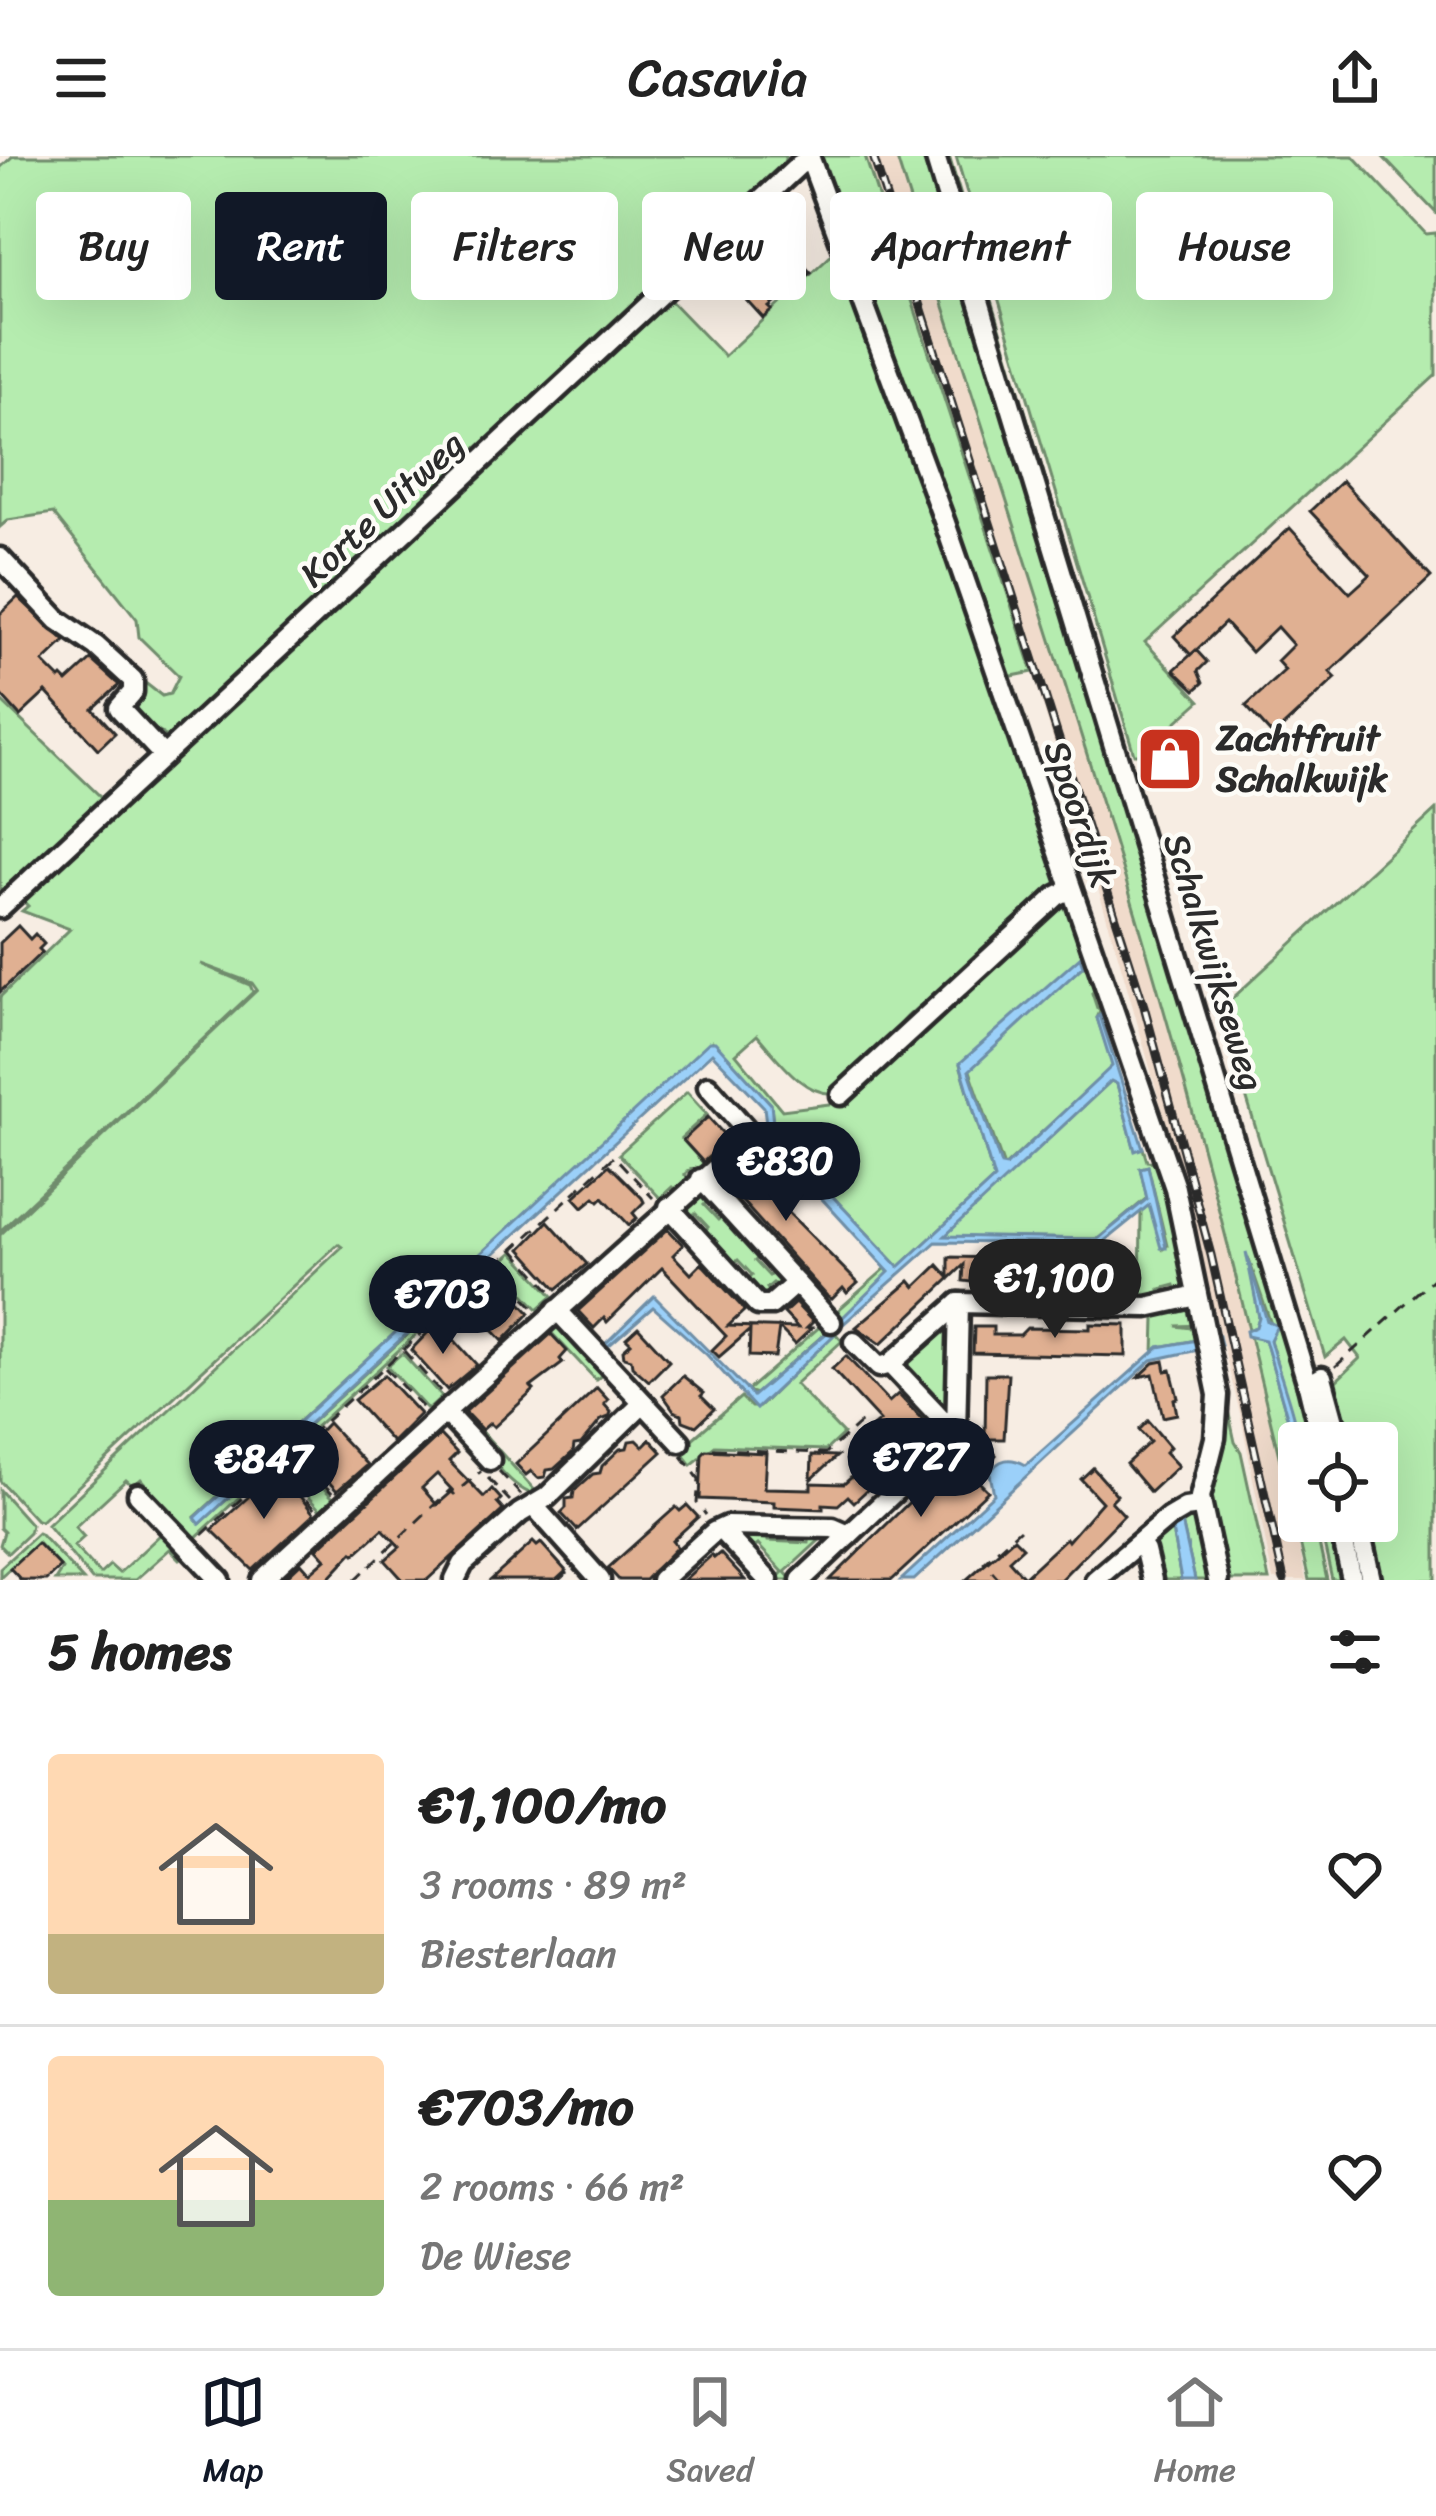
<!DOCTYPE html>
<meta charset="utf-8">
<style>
body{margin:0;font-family:Sriracha,sans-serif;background:#f6f6f6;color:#222;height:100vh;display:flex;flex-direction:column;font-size:45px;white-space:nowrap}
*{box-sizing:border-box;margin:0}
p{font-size:39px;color:#767676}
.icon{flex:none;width:66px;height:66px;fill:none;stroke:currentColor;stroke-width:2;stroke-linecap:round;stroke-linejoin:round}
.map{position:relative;height:1424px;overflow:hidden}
.sheet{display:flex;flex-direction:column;background:#fff;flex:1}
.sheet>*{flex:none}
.banner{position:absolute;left:36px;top:36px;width:1365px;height:108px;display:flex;gap:24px}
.tools{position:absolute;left:1278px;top:1266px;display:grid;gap:24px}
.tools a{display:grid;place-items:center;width:120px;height:120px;border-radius:12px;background:#fff;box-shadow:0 12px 48px #0002;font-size:60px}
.price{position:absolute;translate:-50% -102px;padding:0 27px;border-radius:42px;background:#111827;color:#fff;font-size:39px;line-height:78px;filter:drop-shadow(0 3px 6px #0008)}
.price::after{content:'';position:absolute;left:50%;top:72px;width:36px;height:27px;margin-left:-18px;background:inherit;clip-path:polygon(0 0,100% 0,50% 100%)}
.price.active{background:#222;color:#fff}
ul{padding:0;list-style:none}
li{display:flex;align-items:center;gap:36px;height:300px;padding:0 48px}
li+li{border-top:3px solid #e0e0e0}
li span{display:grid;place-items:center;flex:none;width:336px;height:240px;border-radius:12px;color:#555}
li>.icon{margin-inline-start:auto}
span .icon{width:144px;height:144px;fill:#fffc;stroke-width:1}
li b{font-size:51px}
h2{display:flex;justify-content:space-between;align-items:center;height:144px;padding:0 48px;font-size:51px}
.pill{padding:0 42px;border-radius:12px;background:#fff;box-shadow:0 12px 48px #0002;font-size:42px;line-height:108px}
.pill.active{background:#111827;color:#fff}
header{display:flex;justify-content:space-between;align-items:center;height:156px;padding:0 48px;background:#fff;font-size:54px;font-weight:600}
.tabs{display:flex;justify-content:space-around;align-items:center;height:168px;border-top:3px solid #e0e0e0;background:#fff;font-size:33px;color:#767676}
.tabs a{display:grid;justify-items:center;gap:6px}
.tabs .active{color:#111827}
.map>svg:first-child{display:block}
.built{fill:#f0dbcb}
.green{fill:#b5ecaf;stroke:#708c6d;stroke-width:3}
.water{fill:#9bd0f9;stroke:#6e8ea7;stroke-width:3}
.building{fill:#e0b092;stroke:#2b2b2b;stroke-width:3;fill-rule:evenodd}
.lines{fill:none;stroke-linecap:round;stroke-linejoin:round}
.minor-casing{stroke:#2b2b2b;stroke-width:27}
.path{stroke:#2b2b2b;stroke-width:3;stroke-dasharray:12 9;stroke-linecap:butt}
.minor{stroke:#fdfcf7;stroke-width:18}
.rail-casing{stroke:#2b2b2b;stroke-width:9}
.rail{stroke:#fdfcf7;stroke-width:4.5;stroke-dasharray:14;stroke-linecap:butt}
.labels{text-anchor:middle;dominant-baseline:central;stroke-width:9;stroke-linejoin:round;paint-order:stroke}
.street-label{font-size:36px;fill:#2b2b2b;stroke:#fdfcf7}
.poi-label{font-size:36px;font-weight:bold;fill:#2b2b2b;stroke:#fdfcf7;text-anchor:start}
</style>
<header><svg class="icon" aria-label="menu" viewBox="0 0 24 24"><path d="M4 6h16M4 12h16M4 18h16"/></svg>Casavia<svg class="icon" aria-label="share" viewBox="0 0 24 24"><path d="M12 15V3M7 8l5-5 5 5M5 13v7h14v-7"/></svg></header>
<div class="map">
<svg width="1436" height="1424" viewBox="0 0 1436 1424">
<rect width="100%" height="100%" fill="#f7ede3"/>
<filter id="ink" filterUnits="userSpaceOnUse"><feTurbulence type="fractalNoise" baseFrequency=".00833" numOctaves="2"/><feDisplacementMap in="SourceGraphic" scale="24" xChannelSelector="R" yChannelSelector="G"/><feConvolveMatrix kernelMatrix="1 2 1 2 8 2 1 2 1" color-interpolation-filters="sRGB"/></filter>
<g filter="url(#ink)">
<path class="built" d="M865 0H896L1061 510 1191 947 1271 1256 1306 1424H1273L1241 1261 1174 996 1116 792 1033 516Z"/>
<g class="green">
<path d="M13 0H786L784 6 167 581 144 566 136 552 144 526 162 540 170 538 179 520 139 481 137 463 53 357 8 364 0 371V12Z"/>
<path d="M816 0H865L1033 516 1002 522Z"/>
<path d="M896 0H929L1283 1169 1315 1287H1300L1270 1184 1273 1174 1248 1101 1259 1161 1256 1171 1249 1174C1153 776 1019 390 896 0Z"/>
<path d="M944 0H949L1127 596 1122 591Z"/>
<path d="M956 0H1353L1426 78 1436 77V219L1145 486 1200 545 1140 598H1134Z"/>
<path d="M1382 0H1436V57Z"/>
<path d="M839 92 881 200 1061 724 945 836C911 848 894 876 873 903 864 916 848 926 836 937 803 941 777 901 757 879L736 898 782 954 837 947 851 937 1060 745H1071L1097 833 1092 837 1097 852 1101 853 1097 862 1113 910 1004 1011 969 912 1082 811 960 908 994 1023 899 1111 774 978 771 948 712 885 195 1361 201 1367 474 1118 477 1122 194 1383 141 1323 133 1330 126 1324 75 1371 84 1381 74 1390 100 1418 110 1409 119 1417 161 1378 155 1371 157 1368 186 1397 180 1403 170 1393 135 1424H92L47 1369 342 1091 338 1088 41 1365 36 1364 0 1325V1079L257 834 252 827 201 808 250 829 253 836 0 1075V841L70 773 22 755 28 750 19 741 20 737 266 518 668 142 724 200Z"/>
<path d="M0 544 102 642 0 737Z"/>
<path d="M1436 654V1424H1380L1367 1365H1377V1287H1349L1334 1227 1360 1202 1346 1184 1325 1201 1220 854Z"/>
<path d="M1111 925 1117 928 1135 994 1143 992 1147 1005 1161 1006 1187 1135 1178 1139 1175 1129 1160 1133 1161 1141 1140 1146 1141 1055 1149 1049 1163 1093 1167 1090 1148 1010 1140 1012 1147 1042 1098 1083 943 1081Z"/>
<path d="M687 936 707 958 681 982 705 1009 696 1018 691 1013 685 1019 690 1024 677 1036 672 1031 660 1042 619 998Z"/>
<path d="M698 1033 711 1041 704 1049 718 1064 726 1057 763 1097 755 1105 769 1120 777 1113 785 1125 780 1133 773 1127 767 1132 773 1140 763 1143 745 1126 752 1119 738 1104 730 1110 701 1079 708 1071 695 1057 687 1064 679 1049 685 1042 691 1048Z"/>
<path d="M513 1096 553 1140 538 1153 497 1110Z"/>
<path d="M886 1112 890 1119 839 1167 835 1157Z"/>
<path d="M1182 1148 1193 1151 1199 1169 1176 1170 1199 1173 1201 1183 1159 1191 1154 1197 1155 1162 1145 1161V1156Z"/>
<path d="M952 1160 951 1260 899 1206Z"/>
<path d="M557 1166 604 1217 596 1224 546 1171Z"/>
<path d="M824 1167 829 1174 756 1238 747 1235Z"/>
<path d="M835 1177 842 1185 795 1228 843 1278 826 1294 715 1290 691 1309 684 1300V1290L741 1241 751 1251H759Z"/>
<path d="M1250 1180 1265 1183 1299 1302V1365H1314L1327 1424H1309Z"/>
<path d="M402 1197 442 1241 428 1254 387 1210Z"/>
<path d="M1220 1217 1235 1286 1241 1296 1269 1424H1223L1207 1333Z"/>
<path d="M460 1251 538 1338 537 1339C509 1336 474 1279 458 1257Z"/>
<path d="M293 1300 333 1342 320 1354 281 1312Z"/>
<path d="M0 1334 31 1369 29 1377 8 1397 0 1389 4 1376 0 1372Z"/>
<path d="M1194 1359 1198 1362 1214 1424H1195L1182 1366 1172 1374 1181 1424H1164L1152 1383 1178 1360Z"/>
<path d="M1319 1365H1334L1347 1424H1332Z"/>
<path d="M766 1373 768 1385 809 1387 810 1377 834 1379 830 1383 833 1387 831 1390 823 1381 785 1416 792 1424H775L783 1416 758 1389 749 1396 733 1379Z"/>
<path d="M38 1377 40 1378 83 1424H55L62 1413 38 1387 0 1421V1412Z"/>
</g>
<g class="water">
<path d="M1080 801 1083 810 969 915 1001 1009 1006 1010 1112 910 1097 862 1100 859 1143 992 1135 995 1117 928 1111 925 945 1080 1098 1083 1147 1043 1140 1012 1148 1010 1166 1092H1161L1149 1049 1101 1088 936 1086 841 1170 840 1164 889 1116 768 984 764 951 712 897 200 1368 195 1362 709 886H715L771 948 774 978 899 1111 994 1023 960 907Z"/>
<path d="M1246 1096 1267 1165 1277 1170 1270 1184C1280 1223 1299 1263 1299 1302L1265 1184 1247 1180 1246 1175 1256 1171 1259 1161Z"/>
<path d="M654 1140 753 1240 830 1174 834 1179 756 1253 707 1199 653 1151 606 1192 604 1189Z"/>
<path d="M1219 1180 1221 1189 1152 1204 914 1424H901L994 1338 990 1318C998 1301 1011 1301 1026 1309L1159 1191Z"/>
<path d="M1179 1363 1182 1366 1195 1424H1181L1172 1374Z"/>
</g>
<g class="building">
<path d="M769 70 811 117 769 151 772 154 763 162 715 109 734 114V96L752 116 768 100 753 84Z"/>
<path d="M1342 325 1431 421 1330 516 1336 522 1273 580 1246 550 1285 514 1277 505 1293 489 1277 471 1251 496 1225 467 1191 499 1174 480 1290 372 1350 437 1370 419 1310 355Z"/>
<path d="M18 441 65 485 43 506 60 523 62 521 67 526 91 504 119 529 93 553 115 577 98 593 46 536 20 560 0 538V458Z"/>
<path d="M1196 494 1207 506 1198 515 1203 527 1195 534 1174 514Z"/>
<path d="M18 770 30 783 35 778 44 788 39 793 42 796 0 836V787Z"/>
<path d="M708 961 728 983 703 1006 683 984Z"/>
<path d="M769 987 782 1001 761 1022 786 1048 783 1051 858 1127 847 1137 843 1132 832 1143 827 1140 723 1024Z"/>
<path d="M609 1009 642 1042 644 1046 633 1057 637 1062 629 1069 603 1041 599 1045 595 1041 583 1051 574 1041Z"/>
<path d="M548 1065 587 1108 557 1133 521 1093Z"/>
<path d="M668 1073 683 1089 673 1099 691 1118 701 1108 704 1110 742 1151 744 1155 728 1170 798 1172 784 1157 795 1147 813 1166 807 1172H812L795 1188 779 1172 775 1201 749 1200 750 1174 719 1201 712 1194 726 1180 662 1112 607 1166 604 1162 594 1172 578 1155Z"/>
<path d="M1093 1093H1107L1106 1114H1129V1108H1141V1121H1134V1129L1046 1134 963 1125 964 1109 881 1188 856 1171 910 1125 915 1131 938 1109 949 1121V1101L1002 1102V1111H1061L1063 1098H1093Z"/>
<path d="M494 1118 530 1157 503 1185 464 1143Z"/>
<path d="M438 1166 477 1209 447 1234 411 1194Z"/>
<path d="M1090 1168 1126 1169V1200L973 1197 974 1171H993V1179H1020L1027 1172 1090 1173Z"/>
<path d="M638 1171 669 1205 649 1225 632 1210 631 1203 624 1201 623 1194 631 1187 626 1182Z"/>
<path d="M551 1178 567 1195 560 1203 563 1207 531 1231 534 1234 494 1271 490 1267 482 1274 465 1256Z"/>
<path d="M846 1200 889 1246 898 1238 932 1274 918 1287 913 1282 885 1308 890 1313 854 1346 848 1340 838 1349 823 1348V1353L774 1351V1346L700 1343 702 1298 706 1294 766 1297 764 1332 811 1333V1327L844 1328 885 1292 869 1274 880 1265 832 1213Z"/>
<path d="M1164 1205 1166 1215 1171 1214 1178 1242 1174 1243 1177 1258 1163 1261 1153 1218 1139 1221 1154 1207Z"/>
<path d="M986 1218H1008L1004 1283H985Z"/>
<path d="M384 1219 420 1258 392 1286 354 1244Z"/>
<path d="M683 1220 704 1237 701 1240 714 1253 696 1270 683 1265 682 1258 675 1256 663 1239Z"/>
<path d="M597 1232 608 1244 604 1248 611 1256 609 1261 601 1264 581 1288 574 1289 573 1296 554 1313 547 1314 545 1321 538 1322 531 1315 526 1319 516 1308Z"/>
<path d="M1148 1265 1170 1291 1165 1296 1178 1310 1150 1336 1126 1308 1150 1286 1139 1274Z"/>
<path d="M328 1267 367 1309 337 1335 301 1295Z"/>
<path d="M440 1279 457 1297 449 1305 484 1341 492 1333 501 1343 497 1347 503 1354 501 1356 427 1424H403L385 1404 400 1391 383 1373 355 1398 353 1396 327 1424H283L301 1407 310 1417 326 1403 317 1393ZM437 1318 453 1335 437 1349 422 1332Z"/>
<path d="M650 1283 662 1296 577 1374 561 1357 566 1352V1343L573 1342 574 1335 593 1318 600 1317 602 1310 620 1293 627 1292 629 1285 637 1284 643 1290Z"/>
<path d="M982 1284 996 1299 973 1320 988 1335 892 1424H830L944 1312 956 1300 960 1304Z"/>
<path d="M812 1299 837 1300 811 1324Z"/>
<path d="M1093 1312 1117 1339 1111 1345 1124 1359 1060 1424H966L1014 1382 1023 1391 1009 1404 1024 1421 1066 1382 1068 1385 1102 1346 1081 1323Z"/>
<path d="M268 1323 277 1333 287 1324 314 1358 253 1414 212 1374Z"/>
<path d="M687 1349 698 1361 672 1385 677 1391 645 1424H619L608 1412 676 1351 680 1355Z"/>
<path d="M533 1386 537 1390 541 1387 566 1415 556 1424H491Z"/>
<path d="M37 1387 60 1411 46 1424H21L10 1412Z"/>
<path d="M720 1397 745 1424H684L712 1399 714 1402Z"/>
</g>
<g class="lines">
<g class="minor-casing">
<g id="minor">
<path d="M809 0 945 367 1175 1032 1218 1239 1215 1282 1200 1341 1218 1424"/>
<path d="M935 0 1308 1229 1322 1287"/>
<path d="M0 402 58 464 96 490 133 524V536L119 552 163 599"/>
<path d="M0 752 799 9 810 3"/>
<path d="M841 939 1057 740 1071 733"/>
<path d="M669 1051 758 1149H771L796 1127 701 1023"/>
<path d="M796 1127 831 1166"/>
<path d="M557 1154 680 1286"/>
<path d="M854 1186 879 1211 890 1208"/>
<path d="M1308 1229 1322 1221 1340 1287"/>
<path d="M445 1256 743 988 745 972 708 930"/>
<path d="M956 1278 890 1208 959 1147 1147 1151 1197 1140"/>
<path d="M138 1338 220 1424"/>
<path d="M535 1351 600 1424"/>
<path d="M1339 1365 1352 1424"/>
<path d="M1358 1365 1371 1424"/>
<path d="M721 1374 768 1424"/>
<path d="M1140 1388 1145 1395 1152 1424"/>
<path d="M262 1424 445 1256 490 1304"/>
<path d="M455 1424 463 1408 520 1357 547 1341 643 1247"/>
<path d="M661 1424 714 1376 727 1370 833 1372 849 1379"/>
<path d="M801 1424 956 1278 959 1147"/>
<path d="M1095 1424 1168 1362 1185 1352 1200 1350"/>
</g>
</g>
<g class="path">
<path d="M514 1094 552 1136"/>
<path d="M496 1109 614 1000 653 1042"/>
<path d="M404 1195 442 1237"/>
<path d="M1335 1211 1436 1120"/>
<path d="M385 1212 424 1253"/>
<path d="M713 1293 826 1297 860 1267 897 1308"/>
<path d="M295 1298 333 1338"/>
<path d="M682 1300 699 1323 697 1347 706 1359"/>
<path d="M278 1313 316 1355"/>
<path d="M499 1315 521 1339"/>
<path d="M488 1322 510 1345"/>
<path d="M202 1379 494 1110 536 1154"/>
<path d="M355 1424 450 1334 454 1338 481 1315"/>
<path d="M559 1424 568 1416"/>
<path d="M1000 1424 984 1406 1020 1373"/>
</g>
<use href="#minor" class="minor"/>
<g class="rail-casing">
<path id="rail" d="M873 0 1144 850 1211 1099 1284 1424"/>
</g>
<use href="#rail" class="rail"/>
</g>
</g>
<defs>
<g id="shop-square" transform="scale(3.45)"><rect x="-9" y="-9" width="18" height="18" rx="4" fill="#c8321e" stroke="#fdfcf7"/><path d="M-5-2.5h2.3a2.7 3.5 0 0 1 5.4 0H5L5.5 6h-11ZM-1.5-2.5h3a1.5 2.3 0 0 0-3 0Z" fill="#fff"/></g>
</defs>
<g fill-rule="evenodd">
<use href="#shop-square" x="1170" y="603"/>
</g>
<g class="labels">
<g class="street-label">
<text transform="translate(382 353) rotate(-43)">Korte Uitweg</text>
<text transform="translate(1080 658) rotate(71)">Spoordijk</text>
<text transform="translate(1214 806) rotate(73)">Schalkwijkseweg</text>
</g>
<g class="poi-label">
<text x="1216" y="582">Zachtfruit<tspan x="1216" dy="41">Schalkwijk</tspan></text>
</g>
</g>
</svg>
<div class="tools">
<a><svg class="icon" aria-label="locate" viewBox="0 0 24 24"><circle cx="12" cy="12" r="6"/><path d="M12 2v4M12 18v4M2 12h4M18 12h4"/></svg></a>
</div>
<b class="price" style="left:786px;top:1068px">€830</b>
<b class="price active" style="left:1055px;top:1185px">€1,100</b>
<b class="price" style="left:443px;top:1201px">€703</b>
<b class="price" style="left:921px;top:1364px">€727</b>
<b class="price" style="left:264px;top:1366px">€847</b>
<div class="banner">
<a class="pill">Buy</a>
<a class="pill active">Rent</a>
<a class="pill">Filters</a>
<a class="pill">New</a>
<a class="pill">Apartment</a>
<a class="pill">House</a>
</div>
</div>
<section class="sheet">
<h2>5 homes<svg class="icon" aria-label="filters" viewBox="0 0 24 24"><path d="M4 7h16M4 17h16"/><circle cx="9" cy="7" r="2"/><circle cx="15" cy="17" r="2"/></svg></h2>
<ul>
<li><span style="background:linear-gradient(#ffd9b3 75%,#c2b280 0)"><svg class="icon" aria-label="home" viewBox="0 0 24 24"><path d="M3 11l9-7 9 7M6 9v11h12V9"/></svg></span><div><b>€1,100/mo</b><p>3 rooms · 89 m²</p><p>Biesterlaan</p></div><svg class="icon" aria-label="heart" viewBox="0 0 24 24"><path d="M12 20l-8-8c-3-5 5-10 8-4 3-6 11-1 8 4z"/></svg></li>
<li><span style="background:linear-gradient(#ffd9b3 60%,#8fb573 0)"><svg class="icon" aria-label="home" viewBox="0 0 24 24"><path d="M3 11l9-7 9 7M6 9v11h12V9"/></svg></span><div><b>€703/mo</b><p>2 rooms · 66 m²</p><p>De Wiese</p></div><svg class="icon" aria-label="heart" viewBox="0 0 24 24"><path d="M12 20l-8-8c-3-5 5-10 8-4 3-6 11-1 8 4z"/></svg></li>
</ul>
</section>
<nav class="tabs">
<a class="active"><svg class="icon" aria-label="map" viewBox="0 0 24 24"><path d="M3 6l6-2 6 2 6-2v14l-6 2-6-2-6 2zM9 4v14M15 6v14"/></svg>Map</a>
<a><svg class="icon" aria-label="saved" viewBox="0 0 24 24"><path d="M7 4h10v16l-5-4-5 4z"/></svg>Saved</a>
<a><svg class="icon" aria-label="home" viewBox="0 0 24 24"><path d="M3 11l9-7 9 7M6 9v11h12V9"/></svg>Home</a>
</nav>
